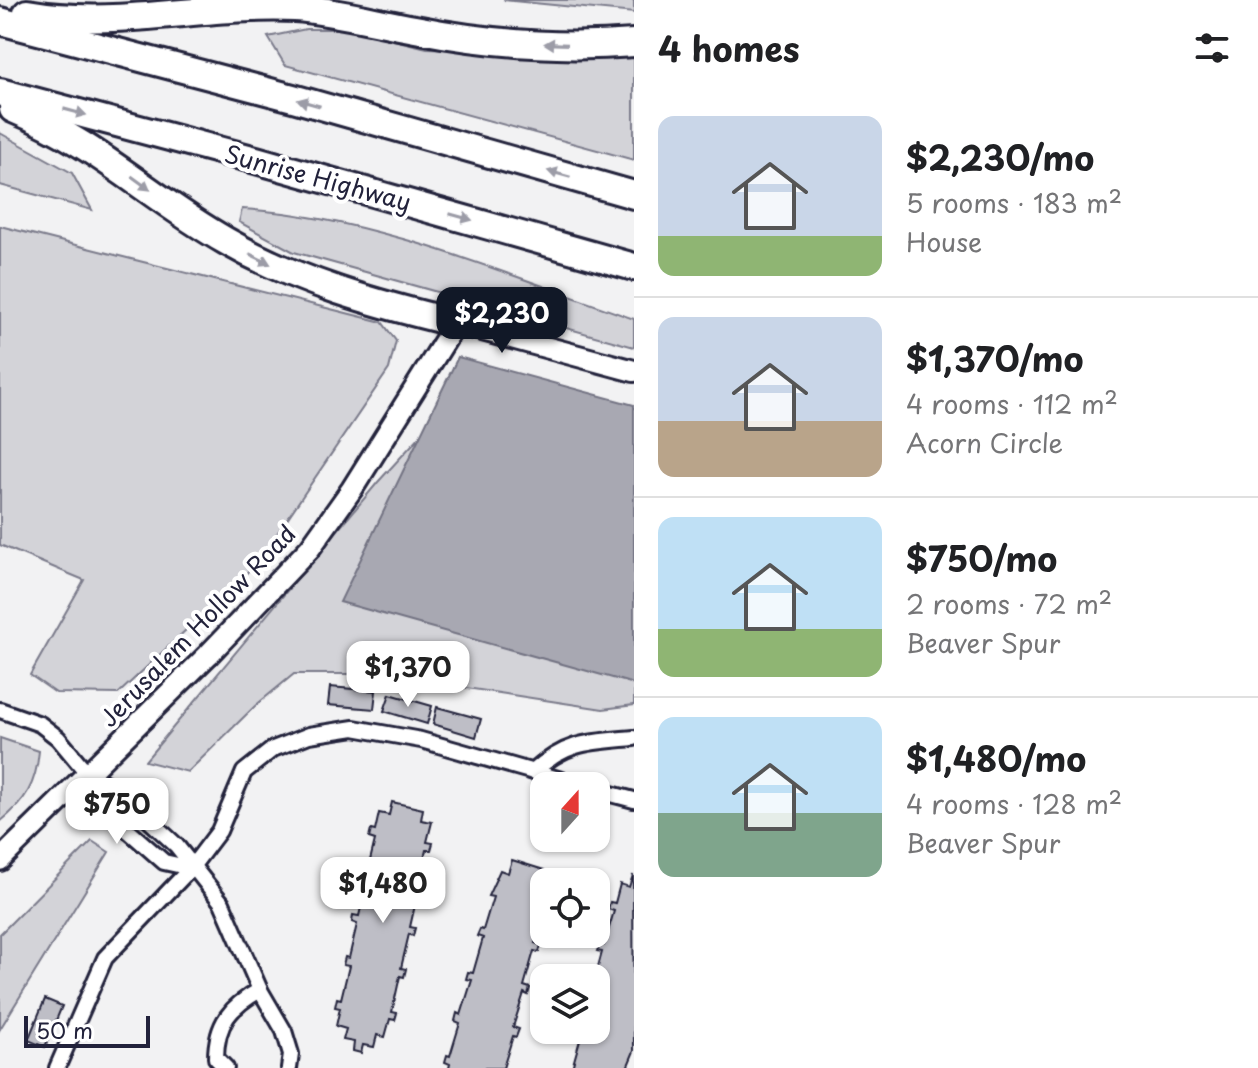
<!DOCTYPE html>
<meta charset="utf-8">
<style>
body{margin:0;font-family:"Playpen Sans",sans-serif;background:#f2f2f2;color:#202124;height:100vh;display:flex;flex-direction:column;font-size:30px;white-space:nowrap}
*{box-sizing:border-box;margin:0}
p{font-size:26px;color:#757577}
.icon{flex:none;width:44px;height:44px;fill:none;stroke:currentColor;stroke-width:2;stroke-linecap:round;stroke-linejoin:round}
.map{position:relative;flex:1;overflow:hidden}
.side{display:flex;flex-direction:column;background:#fff;width:624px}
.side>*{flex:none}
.needle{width:52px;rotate:21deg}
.fabs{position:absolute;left:530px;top:772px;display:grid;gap:16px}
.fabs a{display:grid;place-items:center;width:80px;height:80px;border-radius:16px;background:#fff;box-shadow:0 2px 6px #0004;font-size:40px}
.scale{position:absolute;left:24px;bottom:20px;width:126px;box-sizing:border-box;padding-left:8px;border:4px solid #22223b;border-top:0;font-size:22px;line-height:28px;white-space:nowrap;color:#22223b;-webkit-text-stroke:6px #fff;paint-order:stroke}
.price{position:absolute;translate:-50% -68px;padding:0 18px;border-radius:16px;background:#fff;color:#222;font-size:26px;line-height:52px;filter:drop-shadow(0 2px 4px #0008)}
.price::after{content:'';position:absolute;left:50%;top:48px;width:24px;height:18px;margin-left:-12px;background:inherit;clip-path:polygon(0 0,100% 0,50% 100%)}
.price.current{background:#111827;color:#fff}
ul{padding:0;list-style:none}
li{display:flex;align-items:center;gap:24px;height:200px;padding:0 24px}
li+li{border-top:2px solid #e0e0e0}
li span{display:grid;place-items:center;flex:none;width:224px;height:160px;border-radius:16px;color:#555}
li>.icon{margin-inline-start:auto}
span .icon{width:96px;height:96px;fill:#fffc;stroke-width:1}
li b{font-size:34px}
h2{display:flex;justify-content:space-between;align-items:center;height:96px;padding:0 24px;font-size:34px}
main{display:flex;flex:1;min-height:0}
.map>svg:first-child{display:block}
.green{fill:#d3d3d8;stroke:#7a7a8a;stroke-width:2}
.water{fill:#a8a8b2;stroke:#727282;stroke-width:2}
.building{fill:#bebec6;stroke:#22223b;stroke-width:2}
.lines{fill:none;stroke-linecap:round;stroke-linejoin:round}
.street-casing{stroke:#22223b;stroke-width:20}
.secondary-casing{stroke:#22223b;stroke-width:26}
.highway-casing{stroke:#22223b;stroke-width:32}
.street{stroke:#fff;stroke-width:14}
.secondary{stroke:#fff;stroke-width:20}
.highway{stroke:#fff;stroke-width:26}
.oneway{fill:#9c9ca7}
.labels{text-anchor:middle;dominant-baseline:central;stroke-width:8;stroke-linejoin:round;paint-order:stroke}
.street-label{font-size:24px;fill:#22223b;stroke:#fff}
</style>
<main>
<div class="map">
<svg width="634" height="1068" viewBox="0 0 634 1068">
<rect width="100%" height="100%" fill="#f2f2f3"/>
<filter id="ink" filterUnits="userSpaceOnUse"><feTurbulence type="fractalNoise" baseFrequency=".0125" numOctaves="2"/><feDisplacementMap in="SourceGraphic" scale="16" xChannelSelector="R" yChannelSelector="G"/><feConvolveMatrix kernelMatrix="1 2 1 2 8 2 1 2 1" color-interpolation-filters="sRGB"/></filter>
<g filter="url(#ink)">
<g class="green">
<path d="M503 0H634V13Z"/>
<path d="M306 29H348L427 48 634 55V160L285 65 268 37Z"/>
<path d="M0 133 72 173 92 210 0 185Z"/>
<path d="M242 209C372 216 511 276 634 319V347L294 252 239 222Z"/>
<path d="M0 226 382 322 396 341 389 369 257 563 118 694 56 693 30 675 84 580 0 545Z"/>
<path d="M466 386 634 625V705L603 709 375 674H294L255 706 188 772 145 761 378 482Z"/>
<path d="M0 738 39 751C36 784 26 801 0 822Z"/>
<path d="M92 841 109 852 0 1029V934Z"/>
</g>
<path class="water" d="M458 357 634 405V684L340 602Z"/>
<g class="building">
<path d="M330 687 376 691 374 709 328 705Z"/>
<path d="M390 694 432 706 427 724 384 711Z"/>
<path d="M437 707 481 719 476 737 433 724Z"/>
<path d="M392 802 423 809 421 820 432 822 427 842 433 843 431 850H426L418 884 424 885 422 893 418 892 410 927 415 928 413 936 409 934 401 968 406 969 404 977 400 976 392 1012 397 1013 395 1020 390 1019 385 1037 377 1035 374 1047 363 1045 361 1053 353 1051 354 1042 343 1040 346 1029 336 1026 340 1008 335 1007 337 998 341 999 349 966 343 965 345 957 349 958 357 924 352 922 353 915 359 916 367 881 360 879 362 872 367 873 375 840 369 838 371 830 375 831 379 813 389 815Z"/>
<path d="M512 860 544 870 541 880 548 882H544V914L535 943 541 945 539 952 534 951 524 986 530 988 528 995 524 993 513 1027 519 1029 516 1037 513 1036 503 1068H449L450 1064 445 1062 447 1055 450 1056 460 1023 455 1021 457 1013 461 1015 472 980 466 979 468 972 473 973 483 938 477 936 480 929 483 930 493 897 488 896 500 870 508 873Z"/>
<path d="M633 875 634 1051 627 1068H572L581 1036 575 1035 576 1030H596L595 978 602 952 597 951 600 944 604 945 614 911 608 909 610 902 615 903 620 884 629 887Z"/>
<path d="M45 999 62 1006 45 1047 28 1040Z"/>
</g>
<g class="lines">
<g class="street-casing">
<g id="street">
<path d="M0 710 40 724 58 738 88 774 99 805 164 862 191 868"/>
<path d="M533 772C567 741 590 742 634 738"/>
<path d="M88 774 115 789 176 845 222 903 260 990 284 1031 291 1054 289 1068"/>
<path d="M596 790 634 800"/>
<path d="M57 1068 105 958 191 868 219 831 244 772 273 749 309 735 354 728 421 740 583 786"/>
<path d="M226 1068 216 1058C216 1023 231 1006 260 990"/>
</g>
</g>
<g class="secondary-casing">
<path id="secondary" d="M0 860 208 655 310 548 352 489 456 323 634 371"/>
</g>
<g class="highway-casing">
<g id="highway">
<path d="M27 13C117 29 204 4 295 8 336 11 375 22 415 29 486 43 562 49 634 43"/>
<path d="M0 21 293 98 634 195"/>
<path d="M0 92 256 160 634 267"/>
<path d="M13 109C98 144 150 198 226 241 297 282 377 304 456 323"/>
</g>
</g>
<use href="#street" class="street"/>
<use href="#secondary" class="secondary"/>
<use href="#highway" class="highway"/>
</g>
<defs><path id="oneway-solid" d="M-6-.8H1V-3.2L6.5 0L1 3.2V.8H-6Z" transform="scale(2)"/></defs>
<g class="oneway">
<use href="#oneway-solid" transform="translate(556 44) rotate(-178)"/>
<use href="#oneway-solid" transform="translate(309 103) rotate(-164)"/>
<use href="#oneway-solid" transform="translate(75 112) rotate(15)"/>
<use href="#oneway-solid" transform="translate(559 174) rotate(-164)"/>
<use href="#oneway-solid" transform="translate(141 183) rotate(36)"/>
<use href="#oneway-solid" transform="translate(461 217) rotate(16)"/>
<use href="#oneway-solid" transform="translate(260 259) rotate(26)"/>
</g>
</g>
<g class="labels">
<g class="street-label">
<text transform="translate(318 177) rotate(15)">Sunrise Highway</text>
<text transform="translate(197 625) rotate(-46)">Jerusalem Hollow Road</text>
</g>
</g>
</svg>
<div class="fabs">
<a><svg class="needle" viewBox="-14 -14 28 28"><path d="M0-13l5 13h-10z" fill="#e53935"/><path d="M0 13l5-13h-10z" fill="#757577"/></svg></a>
<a><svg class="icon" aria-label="locate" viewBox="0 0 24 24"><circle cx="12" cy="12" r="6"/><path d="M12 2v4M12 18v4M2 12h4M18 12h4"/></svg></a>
<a><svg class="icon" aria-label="layers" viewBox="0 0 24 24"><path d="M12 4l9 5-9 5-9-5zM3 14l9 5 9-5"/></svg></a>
</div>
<div class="scale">50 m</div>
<b class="price current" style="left:502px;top:355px">$2,230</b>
<b class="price" style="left:408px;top:709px">$1,370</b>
<b class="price" style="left:117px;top:846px">$750</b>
<b class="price" style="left:383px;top:925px">$1,480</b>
</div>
<section class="side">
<h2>4 homes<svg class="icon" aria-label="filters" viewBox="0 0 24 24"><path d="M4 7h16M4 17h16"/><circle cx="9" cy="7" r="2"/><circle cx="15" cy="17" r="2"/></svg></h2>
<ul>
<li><span style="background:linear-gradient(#c9d6e8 75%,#8fb573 0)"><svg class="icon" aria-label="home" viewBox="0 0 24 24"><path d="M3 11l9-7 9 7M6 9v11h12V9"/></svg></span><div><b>$2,230/mo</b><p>5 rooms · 183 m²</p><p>House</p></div></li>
<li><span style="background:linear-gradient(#c9d6e8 65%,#b9a48a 0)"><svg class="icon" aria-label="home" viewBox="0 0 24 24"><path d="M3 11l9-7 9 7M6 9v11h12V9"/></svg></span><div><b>$1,370/mo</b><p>4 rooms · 112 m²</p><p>Acorn Circle</p></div></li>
<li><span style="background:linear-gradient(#bfe0f5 70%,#8fb573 0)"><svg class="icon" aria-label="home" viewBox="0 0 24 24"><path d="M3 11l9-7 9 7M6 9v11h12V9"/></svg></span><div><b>$750/mo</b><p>2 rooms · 72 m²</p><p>Beaver Spur</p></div></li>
<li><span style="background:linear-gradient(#bfe0f5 60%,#7fa58c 0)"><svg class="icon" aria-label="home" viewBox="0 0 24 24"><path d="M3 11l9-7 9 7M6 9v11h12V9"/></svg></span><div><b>$1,480/mo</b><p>4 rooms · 128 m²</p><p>Beaver Spur</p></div></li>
</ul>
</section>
</main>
